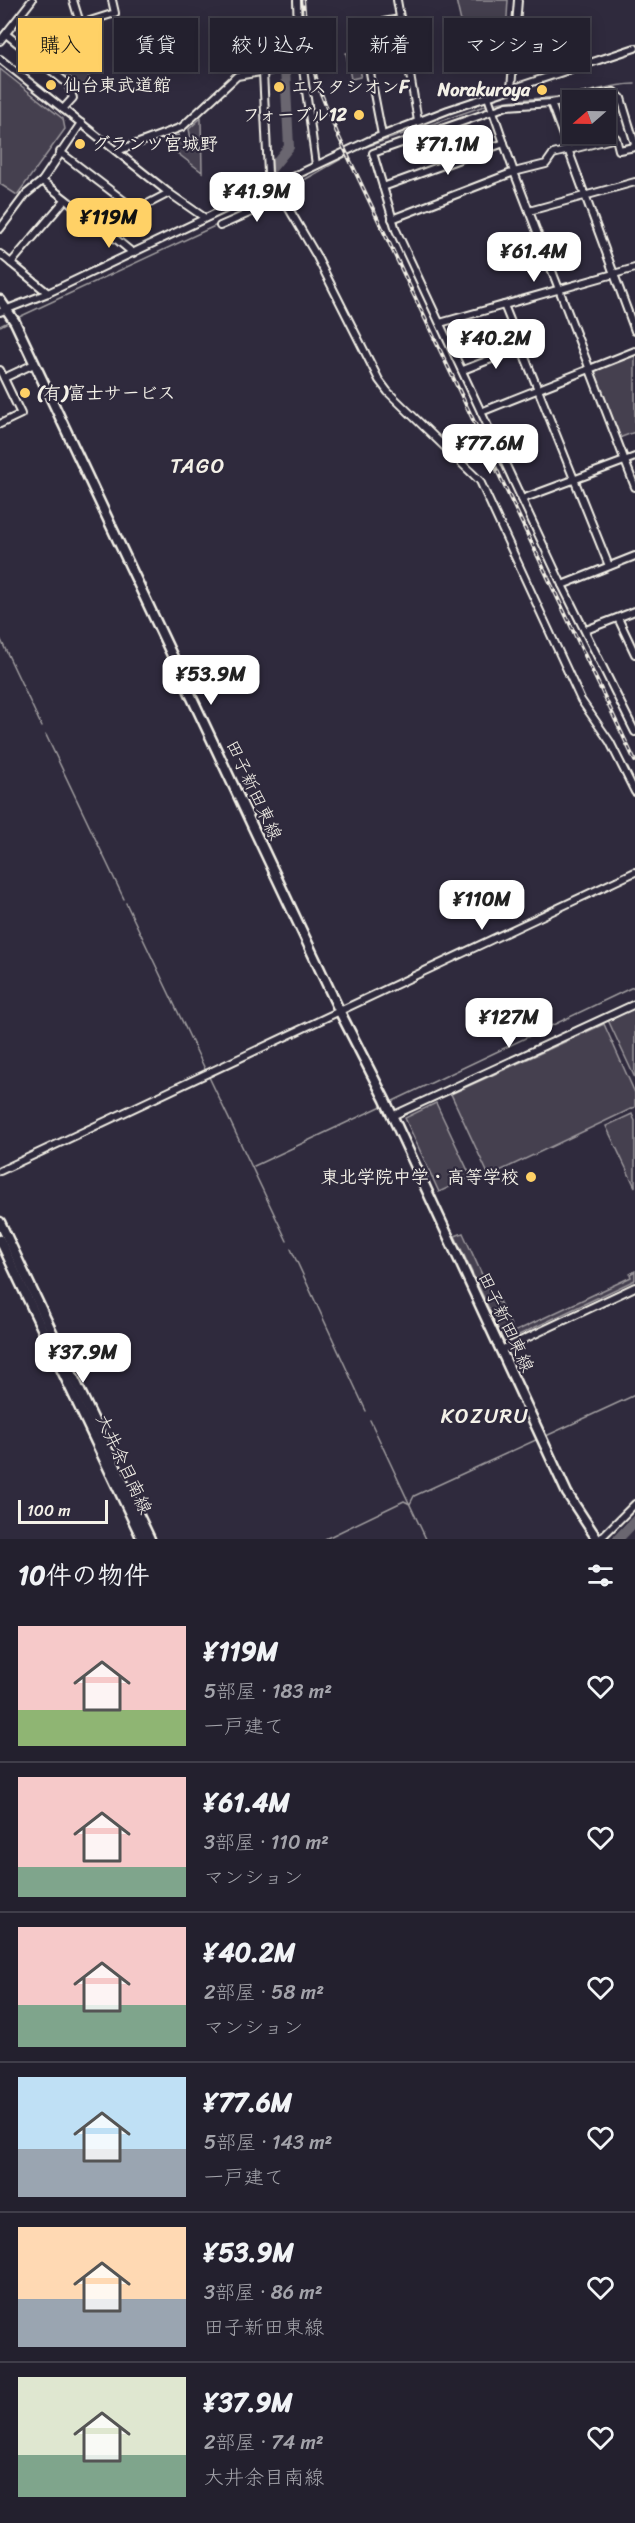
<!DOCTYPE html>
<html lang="ja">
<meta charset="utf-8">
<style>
body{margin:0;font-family:Sriracha,"Klee One",sans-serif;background:#2f2d3a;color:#f1f3f6;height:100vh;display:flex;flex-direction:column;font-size:22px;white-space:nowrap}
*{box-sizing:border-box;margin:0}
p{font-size:20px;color:#a3a3aa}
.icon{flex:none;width:33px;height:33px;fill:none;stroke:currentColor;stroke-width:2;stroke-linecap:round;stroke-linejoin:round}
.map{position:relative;height:1539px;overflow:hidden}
.side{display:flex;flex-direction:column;background:#23202e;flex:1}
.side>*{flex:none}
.hud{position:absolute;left:18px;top:18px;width:600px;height:54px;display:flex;gap:12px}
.needle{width:39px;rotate:250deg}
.controls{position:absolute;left:562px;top:90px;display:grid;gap:12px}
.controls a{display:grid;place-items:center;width:54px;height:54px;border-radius:0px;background:#23202e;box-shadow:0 3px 15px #0003,0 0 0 2px #403e4a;font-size:30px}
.scale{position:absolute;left:18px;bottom:15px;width:90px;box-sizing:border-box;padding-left:6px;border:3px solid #f4f1e8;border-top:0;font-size:16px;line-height:21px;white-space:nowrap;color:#f4f1e8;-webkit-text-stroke:4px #2f2a3d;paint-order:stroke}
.price{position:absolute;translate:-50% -51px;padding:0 14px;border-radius:12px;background:#fff;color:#222;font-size:20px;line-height:39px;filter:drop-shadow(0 2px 3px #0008)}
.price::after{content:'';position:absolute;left:50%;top:36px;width:18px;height:14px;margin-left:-9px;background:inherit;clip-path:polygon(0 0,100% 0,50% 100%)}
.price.selected{background:#ffd166;color:#111}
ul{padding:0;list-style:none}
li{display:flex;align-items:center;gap:18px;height:150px;padding:0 18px}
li+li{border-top:2px solid #403e4a}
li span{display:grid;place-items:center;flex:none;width:168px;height:120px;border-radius:0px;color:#555}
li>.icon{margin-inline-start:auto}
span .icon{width:72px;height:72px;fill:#fffc;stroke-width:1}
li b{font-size:26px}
h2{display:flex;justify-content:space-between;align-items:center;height:72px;padding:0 18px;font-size:26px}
.chip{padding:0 21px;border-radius:0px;background:#23202e;box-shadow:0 3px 15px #0003,0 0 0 2px #403e4a;font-size:21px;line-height:54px}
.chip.selected{background:#ffd166;color:#111}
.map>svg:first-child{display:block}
.green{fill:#454050;stroke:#9c989c;stroke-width:1.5}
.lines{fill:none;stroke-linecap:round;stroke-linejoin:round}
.stream{stroke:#a19ea0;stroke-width:1.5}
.river{stroke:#6a6670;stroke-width:10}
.street-casing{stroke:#f4f1e8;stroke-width:10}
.secondary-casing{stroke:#f4f1e8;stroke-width:13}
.street{stroke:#2f2a3d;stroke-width:6}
.secondary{stroke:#2f2a3d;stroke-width:8}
.rail-casing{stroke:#f4f1e8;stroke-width:4}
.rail{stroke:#2f2a3d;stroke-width:1.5;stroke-dasharray:4.5;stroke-linecap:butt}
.poi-dot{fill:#ffd166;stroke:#2f2a3d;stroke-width:2}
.labels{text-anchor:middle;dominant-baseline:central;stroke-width:4.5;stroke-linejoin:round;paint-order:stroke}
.poi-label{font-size:18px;font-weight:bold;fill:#f4f1e8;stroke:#2f2a3d;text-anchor:start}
.street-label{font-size:18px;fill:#f4f1e8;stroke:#2f2a3d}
.quarter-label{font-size:21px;letter-spacing:1.5px;fill:#f4f1e8;stroke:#2f2a3d}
</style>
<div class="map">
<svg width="635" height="1539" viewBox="0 0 635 1539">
<rect width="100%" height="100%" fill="#2f2a3d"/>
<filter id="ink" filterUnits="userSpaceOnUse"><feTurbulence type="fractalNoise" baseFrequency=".0167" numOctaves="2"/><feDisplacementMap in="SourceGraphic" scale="12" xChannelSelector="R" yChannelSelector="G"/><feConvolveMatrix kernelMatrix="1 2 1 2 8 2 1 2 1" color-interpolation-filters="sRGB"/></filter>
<g filter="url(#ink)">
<g class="green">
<path d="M456 0H508L505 49 480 52 478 46 467 48Z"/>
<path d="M79 28 84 44 78 46 91 82 74 88 71 78 42 55 41 52 54 36Z"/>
<path d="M359 51 362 69 360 77 351 79 346 53Z"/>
<path d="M0 69 63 119 65 129 17 195 0 184Z"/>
<path d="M201 118 202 172 172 149 175 144 167 138 179 135 181 143 191 139 189 129Z"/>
<path d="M635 354V432L619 438 593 371Z"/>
<path d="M635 1008V1078L608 1020Z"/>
<path d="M604 1024 635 1093V1107L489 1176 451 1094Z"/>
<path d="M436 1103 471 1177 439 1192 405 1118Z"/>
<path d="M632 1114 635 1121V1187L606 1126Z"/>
<path d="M463 1233 495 1303 499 1301 503 1309 492 1315 455 1236Z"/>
<path d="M635 1271V1280L504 1342 496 1324 508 1319 514 1332 631 1277 630 1274Z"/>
</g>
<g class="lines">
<g class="stream">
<path d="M492 104C518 97 545 100 571 95 593 92 612 84 635 84"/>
<path d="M283 192 357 150 487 105"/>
<path d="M232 217 279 194"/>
<path d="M17 318 217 225"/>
<path d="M0 326 10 321"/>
<path d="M0 638 42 727"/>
<path d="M46 735 124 899"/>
<path d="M126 903 205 1069"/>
<path d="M209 1077 287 1241"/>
<path d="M391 1102 635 986"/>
<path d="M252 1167 384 1105"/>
<path d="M291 1249 366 1411"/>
<path d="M370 1420 426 1539"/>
<path d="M546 1436 635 1395"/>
<path d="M325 1539 404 1501 410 1504 414 1496 538 1439"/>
</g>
<g class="river">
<path d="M271 169 289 147 285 68"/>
<path d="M618 1539 635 1521"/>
</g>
<g class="street-casing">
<g id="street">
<path d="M73 0 80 23"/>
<path d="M297 0 298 32 316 165"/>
<path d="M397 0 418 121"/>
<path d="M6 34 68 84 73 98 63 109"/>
<path d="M0 41 32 0"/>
<path d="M35 57 52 33 115 13 112 0"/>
<path d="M0 59 169 193 205 218"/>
<path d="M263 72 268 173 316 255 379 380 388 392 480 481 581 700 610 742 635 792"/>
<path d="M511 89 518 0"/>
<path d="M551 103 635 331"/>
<path d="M382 135 361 26 400 19"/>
<path d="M635 144 621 98 614 92 551 103 507 106 373 153 396 230 562 585 635 732"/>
<path d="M635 147 619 150 616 138 553 154 546 164 514 172 635 487"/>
<path d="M117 151 182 127 237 76 302 65"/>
<path d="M60 152 136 210 169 193"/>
<path d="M42 181 100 226 136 210"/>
<path d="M383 187 504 143"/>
<path d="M529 211 635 182"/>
<path d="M392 219 514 172 488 97"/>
<path d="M100 226 133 253"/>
<path d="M220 226 283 198"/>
<path d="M0 229 26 194 42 181 81 123"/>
<path d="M0 254 11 263"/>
<path d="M48 293 11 263 65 200"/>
<path d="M504 305 609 566"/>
<path d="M0 312 48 293 368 141 448 110 635 48"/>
<path d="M440 323 635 268"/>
<path d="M0 370 21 414 0 424"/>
<path d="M463 370 520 348"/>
<path d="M4 378 34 364"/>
<path d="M481 412 635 351"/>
<path d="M522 499 635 457"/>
<path d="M562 585 635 556"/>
<path d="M618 618 635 654"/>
<path d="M586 630 635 611"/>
<path d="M392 1116 635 1004"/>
<path d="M0 1171 635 872"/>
<path d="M501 1350 635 1287"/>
<path d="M600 1539 635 1504"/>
</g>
</g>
<g class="secondary-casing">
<g id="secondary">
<path d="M0 300 15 322 340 1012 385 1100 567 1493 597 1539"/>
<path d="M0 1222 150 1539"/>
<path d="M0 1240 142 1539"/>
</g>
</g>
<use href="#street" class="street"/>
<use href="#secondary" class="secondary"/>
<g class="rail-casing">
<g id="rail">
<path d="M303 0 306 31"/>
<path d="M306 35 318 86 337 133 635 761"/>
</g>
</g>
<use href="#rail" class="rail"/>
</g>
</g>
<g class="poi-dot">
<circle cx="51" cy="85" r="6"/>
<circle cx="279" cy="87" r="6"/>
<circle cx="542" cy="90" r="6"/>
<circle cx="359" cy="115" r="6"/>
<circle cx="80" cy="144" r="6"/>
<circle cx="25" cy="393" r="6"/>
<circle cx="531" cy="1177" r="6"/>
</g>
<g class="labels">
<g class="poi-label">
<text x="63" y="85">仙台東武道館</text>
<text x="291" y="87">エスタシオンF</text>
<text x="530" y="90" text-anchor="end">Norakuroya</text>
<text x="347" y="115" text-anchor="end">フォーブル12</text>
<text x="92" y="144">グランツ宮城野</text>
<text x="37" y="393">(有)富士サービス</text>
<text x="519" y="1177" text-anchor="end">東北学院中学・高等学校</text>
</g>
<g class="street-label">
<text transform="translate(254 790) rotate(65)">田子新田東線</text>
<text transform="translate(506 1322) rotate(65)">田子新田東線</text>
<text transform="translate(124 1464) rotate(65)">大井余目南線</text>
</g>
<g class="quarter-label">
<text x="198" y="466">TAGO</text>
<text x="485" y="1416">KOZURU</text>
</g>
</g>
</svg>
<div class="controls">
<a><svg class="needle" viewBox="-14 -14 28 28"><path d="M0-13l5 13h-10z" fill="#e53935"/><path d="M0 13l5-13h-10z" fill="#a3a3aa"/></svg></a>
</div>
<div class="scale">100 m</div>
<b class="price" style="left:448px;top:176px">¥71.1M</b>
<b class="price" style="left:257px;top:223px">¥41.9M</b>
<b class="price selected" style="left:109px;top:249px">¥119M</b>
<b class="price" style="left:534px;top:283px">¥61.4M</b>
<b class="price" style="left:496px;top:370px">¥40.2M</b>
<b class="price" style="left:490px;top:475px">¥77.6M</b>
<b class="price" style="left:211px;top:706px">¥53.9M</b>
<b class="price" style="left:482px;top:931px">¥110M</b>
<b class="price" style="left:509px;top:1049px">¥127M</b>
<b class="price" style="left:83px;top:1384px">¥37.9M</b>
<div class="hud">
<a class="chip selected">購入</a>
<a class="chip">賃貸</a>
<a class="chip">絞り込み</a>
<a class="chip">新着</a>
<a class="chip">マンション</a>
</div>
</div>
<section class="side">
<h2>10件の物件<svg class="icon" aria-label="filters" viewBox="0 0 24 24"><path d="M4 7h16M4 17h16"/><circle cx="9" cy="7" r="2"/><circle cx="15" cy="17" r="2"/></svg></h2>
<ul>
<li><span style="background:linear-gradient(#f6c9c9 70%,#8fb573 0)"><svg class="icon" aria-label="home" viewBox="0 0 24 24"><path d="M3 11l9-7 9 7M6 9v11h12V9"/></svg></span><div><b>¥119M</b><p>5部屋 · 183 m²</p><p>一戸建て</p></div><svg class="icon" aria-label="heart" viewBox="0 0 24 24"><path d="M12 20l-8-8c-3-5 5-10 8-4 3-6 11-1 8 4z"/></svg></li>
<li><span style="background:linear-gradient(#f6c9c9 75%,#7fa58c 0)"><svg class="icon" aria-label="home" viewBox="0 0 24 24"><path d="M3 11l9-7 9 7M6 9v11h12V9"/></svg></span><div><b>¥61.4M</b><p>3部屋 · 110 m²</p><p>マンション</p></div><svg class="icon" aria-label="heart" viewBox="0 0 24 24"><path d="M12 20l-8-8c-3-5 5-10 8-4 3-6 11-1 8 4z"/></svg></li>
<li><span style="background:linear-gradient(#f6c9c9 65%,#7fa58c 0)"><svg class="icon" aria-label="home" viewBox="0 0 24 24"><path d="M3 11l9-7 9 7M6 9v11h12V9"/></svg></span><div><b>¥40.2M</b><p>2部屋 · 58 m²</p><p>マンション</p></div><svg class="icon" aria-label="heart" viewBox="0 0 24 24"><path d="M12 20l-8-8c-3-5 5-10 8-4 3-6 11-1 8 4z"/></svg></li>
<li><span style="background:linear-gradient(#bfe0f5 60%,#9aa5b1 0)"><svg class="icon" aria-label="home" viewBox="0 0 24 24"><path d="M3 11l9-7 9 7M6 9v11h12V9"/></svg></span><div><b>¥77.6M</b><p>5部屋 · 143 m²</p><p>一戸建て</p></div><svg class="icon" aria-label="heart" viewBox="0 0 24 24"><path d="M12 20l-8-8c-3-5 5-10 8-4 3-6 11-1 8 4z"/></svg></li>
<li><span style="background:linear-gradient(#ffd9b3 60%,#9aa5b1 0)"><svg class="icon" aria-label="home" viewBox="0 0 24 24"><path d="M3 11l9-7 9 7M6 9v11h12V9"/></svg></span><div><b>¥53.9M</b><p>3部屋 · 86 m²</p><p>田子新田東線</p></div><svg class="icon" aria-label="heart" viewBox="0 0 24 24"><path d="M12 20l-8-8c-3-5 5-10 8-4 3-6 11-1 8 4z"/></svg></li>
<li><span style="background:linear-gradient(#dfe7d0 65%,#7fa58c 0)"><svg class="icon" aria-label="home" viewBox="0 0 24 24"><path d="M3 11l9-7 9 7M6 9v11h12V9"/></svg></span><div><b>¥37.9M</b><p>2部屋 · 74 m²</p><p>大井余目南線</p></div><svg class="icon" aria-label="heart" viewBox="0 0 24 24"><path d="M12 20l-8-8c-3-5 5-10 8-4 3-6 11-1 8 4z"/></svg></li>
</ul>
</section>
